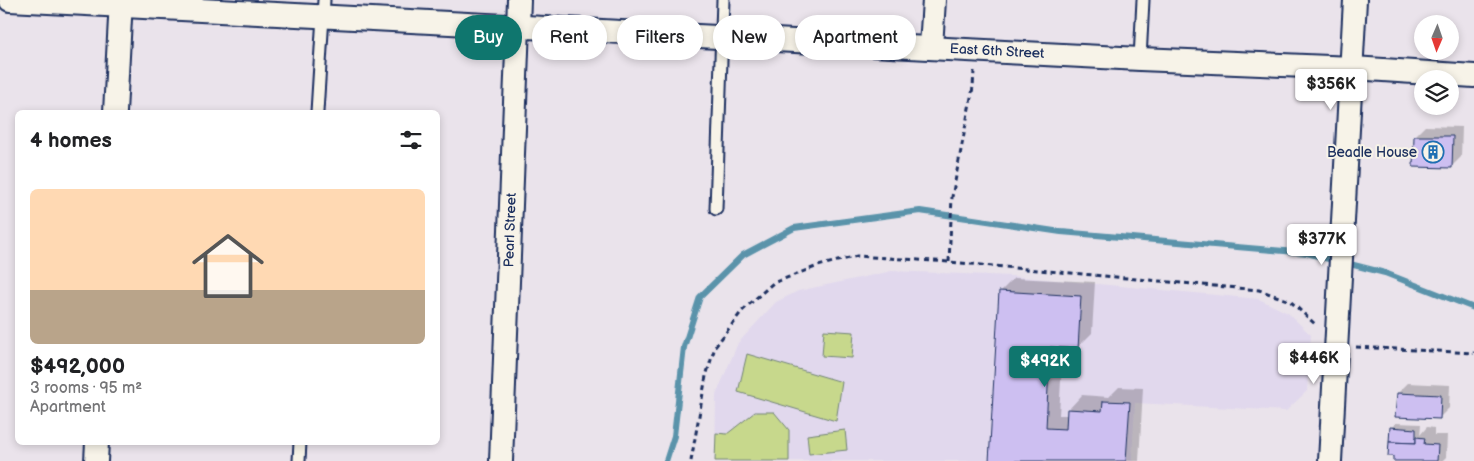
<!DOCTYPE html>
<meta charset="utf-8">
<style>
body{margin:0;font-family:"Balsamiq Sans",sans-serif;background:#f2f2f2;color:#202124;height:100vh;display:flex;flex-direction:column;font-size:19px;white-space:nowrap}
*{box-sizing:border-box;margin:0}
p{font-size:16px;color:#757577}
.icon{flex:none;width:28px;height:28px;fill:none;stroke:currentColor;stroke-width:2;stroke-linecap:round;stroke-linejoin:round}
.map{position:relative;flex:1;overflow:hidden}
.drawer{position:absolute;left:15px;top:110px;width:425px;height:335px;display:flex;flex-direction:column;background:#fff;border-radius:8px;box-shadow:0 2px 8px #0003}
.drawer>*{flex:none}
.guide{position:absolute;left:455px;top:15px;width:475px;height:45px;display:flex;gap:10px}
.needle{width:32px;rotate:182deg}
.buttons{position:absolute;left:1414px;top:15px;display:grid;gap:10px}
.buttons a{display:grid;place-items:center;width:45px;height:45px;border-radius:50%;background:#fff;box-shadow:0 2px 8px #0003;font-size:25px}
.price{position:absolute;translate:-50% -42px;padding:0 11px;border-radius:5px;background:#fff;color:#222;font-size:16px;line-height:32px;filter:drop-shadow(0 1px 2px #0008)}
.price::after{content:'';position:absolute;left:50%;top:30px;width:15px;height:11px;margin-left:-8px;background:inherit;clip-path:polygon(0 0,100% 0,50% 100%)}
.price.on{background:#0f766e;color:#fff}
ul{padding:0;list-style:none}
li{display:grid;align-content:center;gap:10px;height:265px;padding:0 15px}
li span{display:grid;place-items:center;height:155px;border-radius:8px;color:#555}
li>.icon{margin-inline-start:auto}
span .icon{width:90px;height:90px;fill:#fffc;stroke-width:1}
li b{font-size:21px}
h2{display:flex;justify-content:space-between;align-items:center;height:60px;padding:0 15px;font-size:21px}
.chip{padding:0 18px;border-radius:22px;background:#fff;box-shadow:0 2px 8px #0003;font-size:18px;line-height:45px}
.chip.on{background:#0f766e;color:#fff}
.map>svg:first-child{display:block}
.built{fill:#e1d8ed}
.green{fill:#c7d88c;stroke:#718475}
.shadow{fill:#0003}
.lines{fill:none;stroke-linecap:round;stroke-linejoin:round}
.stream{stroke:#5a93aa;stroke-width:6}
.building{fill:#cdbff1;stroke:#1b2f5e}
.service-casing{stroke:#1b2f5e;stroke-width:15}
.minor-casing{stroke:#1b2f5e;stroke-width:26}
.path{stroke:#1b2f5e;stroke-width:3;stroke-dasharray:5 4;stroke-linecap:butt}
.service{stroke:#f7f3e8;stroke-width:11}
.minor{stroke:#f7f3e8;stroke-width:22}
.labels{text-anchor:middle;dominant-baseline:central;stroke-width:4;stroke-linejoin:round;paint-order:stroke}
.street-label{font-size:14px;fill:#1b2f5e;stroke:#f7f3e8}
.poi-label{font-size:14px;fill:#1b2f5e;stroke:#f7f3e8;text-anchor:end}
</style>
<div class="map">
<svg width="1474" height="461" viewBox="0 0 1474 461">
<rect width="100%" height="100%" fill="#eae3eb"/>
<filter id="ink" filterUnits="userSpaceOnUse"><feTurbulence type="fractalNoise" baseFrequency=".02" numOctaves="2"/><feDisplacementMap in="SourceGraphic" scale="10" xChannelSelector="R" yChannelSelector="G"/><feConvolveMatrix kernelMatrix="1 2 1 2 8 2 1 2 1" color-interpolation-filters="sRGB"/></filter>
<g filter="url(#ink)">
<path class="built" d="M892 271 1012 276 1259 299 1288 313 1311 335 1307 391 1286 411 1135 403 1132 461H715L716 395 738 343 776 302 798 291Z"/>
<g class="green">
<path d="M824 330 854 332 852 358 822 356Z"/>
<path d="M747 354 842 382 836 421 738 392Z"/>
<path d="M755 412H774L789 430V461H715L716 433 727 434Z"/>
<path d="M845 430 847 450 809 454 807 435Z"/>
</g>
<g class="shadow">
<path d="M1425 126 1462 127 1461 157 1451 167 1415 136Z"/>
<path d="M1014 278 1095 282 1092 333 1077 348 1063 347 1059 415H1068V410L1082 395 1109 397 1119 387 1143 388 1139 461H990L1000 292Z"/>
<path d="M1408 383 1450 385 1449 408 1439 418 1398 393Z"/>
<path d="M1396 423 1421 424 1420 435 1427 427 1434 428V435H1447L1446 457 1442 461H1394L1391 428Z"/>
</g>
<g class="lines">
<g class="stream">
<path d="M1346 263 1385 273 1474 308"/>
<path d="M666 461 674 436 684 347 700 297 743 255 794 228 920 211 1061 232 1307 253 1336 261"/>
</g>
</g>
<g class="building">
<path d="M1414 136H1453L1452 168 1413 167Z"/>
<path d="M999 291 1081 296 1078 349 1050 347 1046 428 1066 429 1067 409 1102 411 1103 401 1130 402 1126 461H989Z"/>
<path d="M1397 393 1441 395 1440 419 1395 417Z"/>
<path d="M1390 427 1416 429V443L1389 442Z"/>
<path d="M1416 437 1425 438 1424 444 1438 445 1437 461H1393V456H1388L1389 442 1416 443Z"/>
</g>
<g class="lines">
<g class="service-casing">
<g id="service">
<path d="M1140 59 1143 0"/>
<path d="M317 112 324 0"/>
<path d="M716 209 723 0"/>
<path d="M299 461 300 442"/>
</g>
</g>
<g class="minor-casing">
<g id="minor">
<path d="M10 0 1140 59 1353 68 1474 76"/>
<path d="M931 47 934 0"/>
<path d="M115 112 121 0"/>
<path d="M96 461 97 442"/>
<path d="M501 461 519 0"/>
<path d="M1330 461 1355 0"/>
</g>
</g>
<g class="path">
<path d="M949 262 952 197 973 87 974 71"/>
<path d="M1356 347 1474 353"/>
<path d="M691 461 706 376 715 347 742 311 773 283 818 266 857 256 949 262 1259 290 1290 301 1315 324"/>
</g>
<use href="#service" class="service"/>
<use href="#minor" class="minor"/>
</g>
</g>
<defs>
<g id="building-ring" transform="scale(1.125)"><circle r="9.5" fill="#f7f3e8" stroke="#1f6fb2" stroke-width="1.5"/><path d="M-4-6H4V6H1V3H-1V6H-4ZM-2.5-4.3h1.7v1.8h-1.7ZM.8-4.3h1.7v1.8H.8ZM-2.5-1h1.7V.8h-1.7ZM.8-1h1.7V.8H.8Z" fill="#1f6fb2"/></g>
</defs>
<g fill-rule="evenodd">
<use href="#building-ring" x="1433" y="152"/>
</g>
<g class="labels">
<g class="street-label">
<text transform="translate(997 51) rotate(3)">East 6th Street</text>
<text transform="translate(510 230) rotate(-88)">Pearl Street</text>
</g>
<g class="poi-label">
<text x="1417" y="152">Beadle House</text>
</g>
</g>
</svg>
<div class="buttons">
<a><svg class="needle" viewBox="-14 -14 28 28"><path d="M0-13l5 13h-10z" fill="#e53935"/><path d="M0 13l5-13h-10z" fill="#757577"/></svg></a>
<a><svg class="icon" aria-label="layers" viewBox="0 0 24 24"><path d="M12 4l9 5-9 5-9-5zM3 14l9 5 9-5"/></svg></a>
</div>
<b class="price" style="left:1331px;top:111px">$356K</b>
<b class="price" style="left:1322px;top:266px">$377K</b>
<b class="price" style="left:1314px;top:385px">$446K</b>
<b class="price on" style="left:1045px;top:388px">$492K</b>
<div class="guide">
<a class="chip on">Buy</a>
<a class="chip">Rent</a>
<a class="chip">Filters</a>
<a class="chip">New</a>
<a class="chip">Apartment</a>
</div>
<section class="drawer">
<h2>4 homes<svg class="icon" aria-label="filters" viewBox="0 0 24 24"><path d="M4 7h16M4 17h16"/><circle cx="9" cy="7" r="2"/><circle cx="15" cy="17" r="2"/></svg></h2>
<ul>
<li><span style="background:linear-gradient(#ffd9b3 65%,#b9a48a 0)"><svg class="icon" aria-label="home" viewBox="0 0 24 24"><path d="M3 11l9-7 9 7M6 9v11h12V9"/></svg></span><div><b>$492,000</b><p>3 rooms · 95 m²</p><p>Apartment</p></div></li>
</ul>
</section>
</div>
